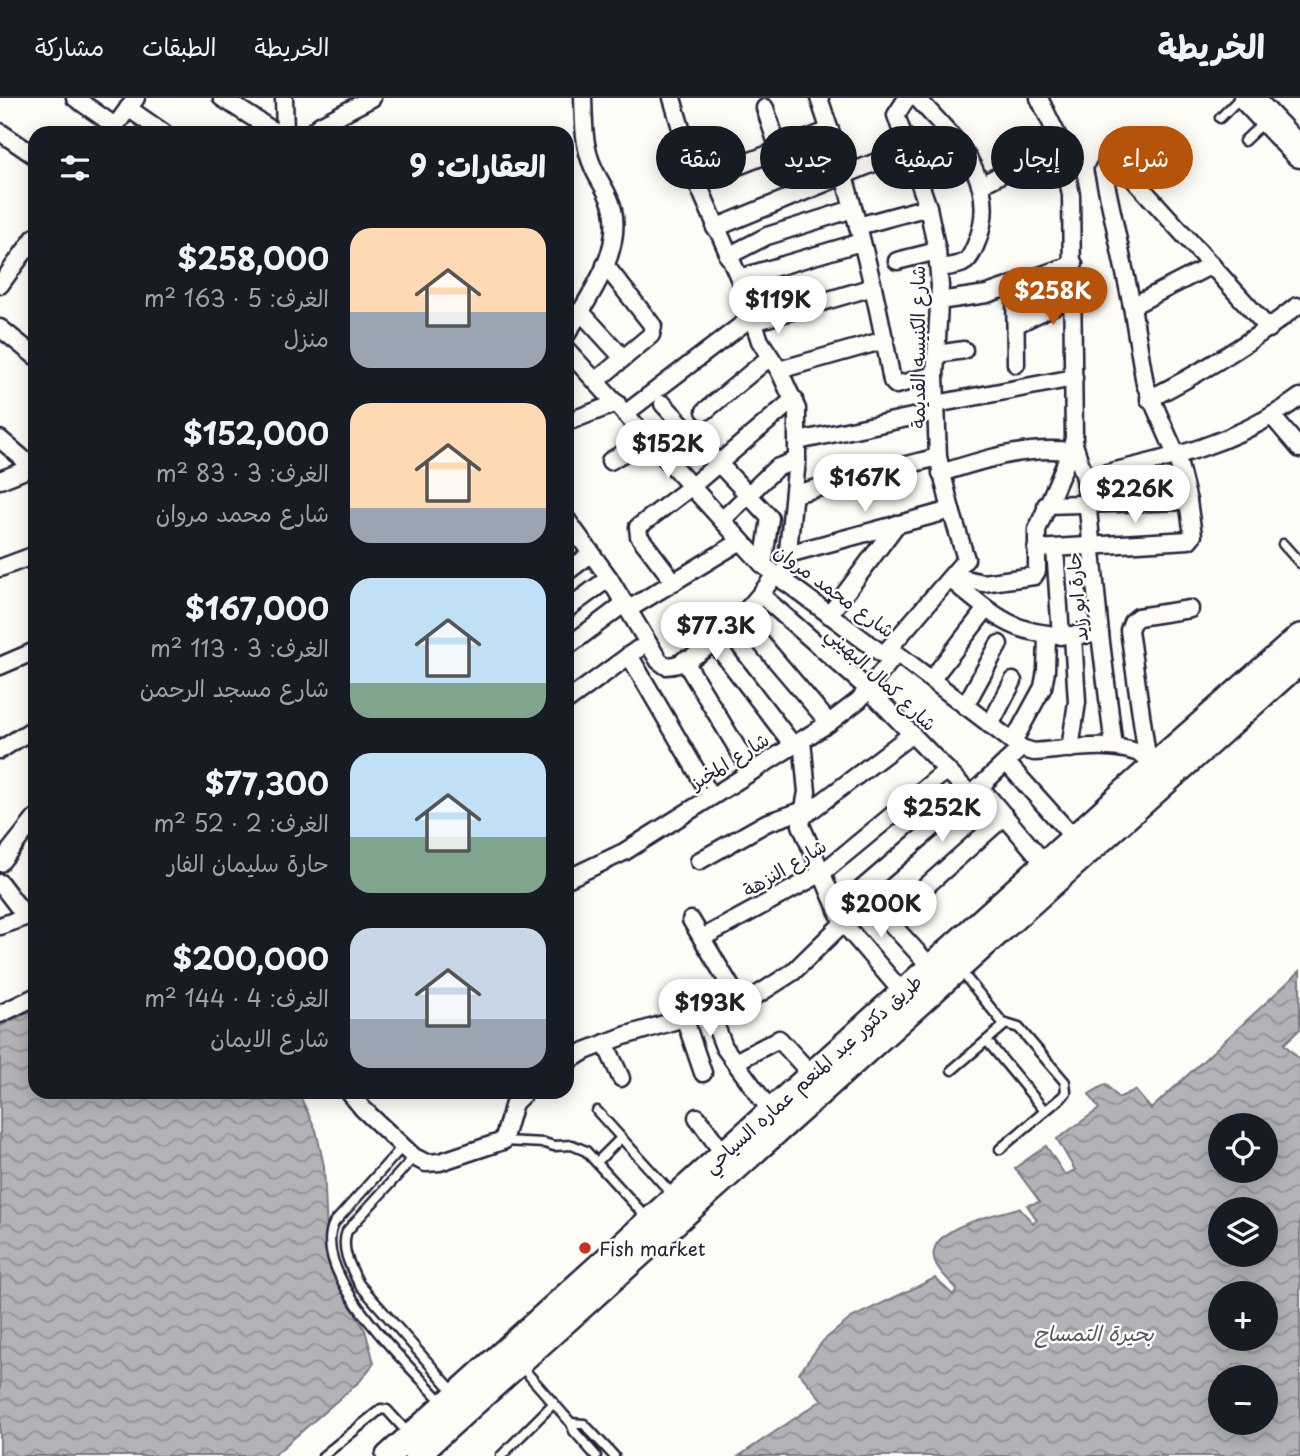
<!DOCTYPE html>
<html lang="ar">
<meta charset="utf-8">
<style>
body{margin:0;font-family:"Playpen Sans","Playpen Sans Arabic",sans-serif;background:#242831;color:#f1f3f6;direction:rtl;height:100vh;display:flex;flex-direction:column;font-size:26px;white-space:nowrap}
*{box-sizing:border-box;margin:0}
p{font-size:23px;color:#9ea1a6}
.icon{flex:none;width:38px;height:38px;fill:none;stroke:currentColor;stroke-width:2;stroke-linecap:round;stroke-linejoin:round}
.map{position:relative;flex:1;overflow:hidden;direction:ltr}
.details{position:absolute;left:28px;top:28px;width:546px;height:973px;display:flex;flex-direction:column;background:#171b24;border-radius:21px;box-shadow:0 4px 18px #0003;direction:rtl}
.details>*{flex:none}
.top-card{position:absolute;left:595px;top:28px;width:598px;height:63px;direction:rtl;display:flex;gap:14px}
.tools{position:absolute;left:1208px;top:1015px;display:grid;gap:14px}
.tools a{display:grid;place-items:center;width:70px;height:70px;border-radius:50%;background:#171b24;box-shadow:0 4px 18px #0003;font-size:35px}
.price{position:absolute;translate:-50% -60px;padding:0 16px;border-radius:24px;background:#fff;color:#222;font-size:23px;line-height:46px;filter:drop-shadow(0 2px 4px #0008)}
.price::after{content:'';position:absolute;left:50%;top:42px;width:21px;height:16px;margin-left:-10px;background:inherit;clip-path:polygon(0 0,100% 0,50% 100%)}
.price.active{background:#b45309;color:#fff}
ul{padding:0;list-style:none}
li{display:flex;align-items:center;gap:21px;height:175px;padding:0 28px}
li span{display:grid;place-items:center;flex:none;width:196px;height:140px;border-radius:21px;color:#555}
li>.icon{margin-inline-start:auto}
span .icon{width:84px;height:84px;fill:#fffc;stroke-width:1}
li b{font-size:30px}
h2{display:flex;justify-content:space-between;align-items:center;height:84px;padding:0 28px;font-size:30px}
.tag{padding:0 24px;border-radius:32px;background:#171b24;box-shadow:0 4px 18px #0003;font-size:24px;line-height:63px}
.tag.active{background:#b45309;color:#fff}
header{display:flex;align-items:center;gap:42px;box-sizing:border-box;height:98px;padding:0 35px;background:#171b24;border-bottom:2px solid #363941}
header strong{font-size:33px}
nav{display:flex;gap:38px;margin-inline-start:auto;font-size:24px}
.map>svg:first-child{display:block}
.water{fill:url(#water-waves);stroke:#787885;stroke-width:2;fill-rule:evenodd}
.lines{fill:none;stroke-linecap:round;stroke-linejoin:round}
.service-casing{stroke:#22223b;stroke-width:13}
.minor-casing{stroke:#22223b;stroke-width:21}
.secondary-casing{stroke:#22223b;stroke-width:28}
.trunk-casing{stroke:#22223b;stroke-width:33}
.service{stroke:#fdfcf7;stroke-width:8}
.minor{stroke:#fdfcf7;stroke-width:16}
.secondary{stroke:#fdfcf7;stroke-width:23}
.trunk{stroke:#fdfcf7;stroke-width:28}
.poi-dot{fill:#c8321e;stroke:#fdfcf7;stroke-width:2.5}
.labels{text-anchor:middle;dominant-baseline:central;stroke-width:5;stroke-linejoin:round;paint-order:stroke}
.street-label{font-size:19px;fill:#22223b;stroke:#fdfcf7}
.poi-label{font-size:19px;fill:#22223b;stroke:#fdfcf7;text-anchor:start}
.water-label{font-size:21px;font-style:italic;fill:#545466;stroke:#fdfcf7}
</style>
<header>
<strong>الخريطة</strong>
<nav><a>الخريطة</a><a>الطبقات</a><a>مشاركة</a></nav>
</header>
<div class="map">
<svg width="1300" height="1358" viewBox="0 0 1300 1358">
<defs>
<pattern id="water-waves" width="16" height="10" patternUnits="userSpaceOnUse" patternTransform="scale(1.75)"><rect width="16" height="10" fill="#b2b2b7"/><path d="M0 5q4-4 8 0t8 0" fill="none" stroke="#909096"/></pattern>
</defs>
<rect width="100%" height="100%" fill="#fdfcf7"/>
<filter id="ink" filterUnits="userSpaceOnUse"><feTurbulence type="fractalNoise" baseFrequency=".0143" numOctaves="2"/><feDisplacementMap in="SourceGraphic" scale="14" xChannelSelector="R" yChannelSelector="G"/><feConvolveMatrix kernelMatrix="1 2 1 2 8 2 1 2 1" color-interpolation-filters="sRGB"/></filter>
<g filter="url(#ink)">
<g class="water">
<path d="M1300 873V931L1284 946 1300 962V1358H739L822 1302 799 1275 823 1243 851 1220 935 1180 953 1197 957 1191C949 1182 936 1171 934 1160 928 1129 998 1116 1019 1110L1033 1125 1037 1122 1027 1107 1040 1104 1015 1070 1046 1048 1065 1077 1075 1072 1057 1041 1099 1011 1089 996 1106 986 1118 1000 1135 992 1151 1011ZM1220 1027H1265V1073H1220ZM1265 1111V1157H1220V1111ZM1220 1195H1265V1241H1220ZM1220 1279H1265V1325H1220Z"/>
<path d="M35 911V994H298L316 1032 324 1068 328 1161 346 1201 365 1232 374 1265 360 1283 273 1358H0V928Z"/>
</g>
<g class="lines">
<g class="service-casing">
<g id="service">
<path d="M1220 20 1240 0"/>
<path d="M1244 43 1263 25"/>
<path d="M1283 446 1300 465"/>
<path d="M960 872 1003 925 1019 930 1065 984 1066 994 1063 998 1000 1051"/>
<path d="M987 943 1045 1013"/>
<path d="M952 972 1006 926"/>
<path d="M597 1013 672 1096"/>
<path d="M503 1043 544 1045 554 1048 572 1047 586 1053 647 1120"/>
<path d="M403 1048 334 1125C309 1177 410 1267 442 1304"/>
<path d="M414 1059 347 1133C340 1151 351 1170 359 1186L454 1294"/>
<path d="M597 1064 621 1040"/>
<path d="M520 1267 571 1325"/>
<path d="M323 1358 381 1311 387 1312 408 1335"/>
<path d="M501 1358 554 1305"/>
<path d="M596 1358 574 1333 571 1325 584 1326 614 1358"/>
</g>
</g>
<g class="minor-casing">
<g id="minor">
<path d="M75 0 115 28"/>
<path d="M222 0 277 35"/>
<path d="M284 0 285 35"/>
<path d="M672 0 697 84 739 180 760 243 779 272 797 311V362L785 484"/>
<path d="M819 0C851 92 875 187 892 283L896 287 935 277"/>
<path d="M917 0C954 41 1000 80 978 141 968 168 965 166 939 170"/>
<path d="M128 10 164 35"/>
<path d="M765 10 794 97"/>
<path d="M0 34 35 58"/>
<path d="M110 35 136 0"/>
<path d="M311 35 320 27 372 0"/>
<path d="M697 84 830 32"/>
<path d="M981 87 1061 45"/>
<path d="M858 128 928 109"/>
<path d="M715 130 908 51"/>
<path d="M728 158 767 138 853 111"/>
<path d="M897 163 937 153"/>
<path d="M739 180 861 144"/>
<path d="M0 187 35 139"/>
<path d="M1015 187 1016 266"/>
<path d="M939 203 987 196 1074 166"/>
<path d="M1132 208 1212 167"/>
<path d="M580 213 623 260"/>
<path d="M754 224 873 189"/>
<path d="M1017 226 1074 198"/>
<path d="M0 230 35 258"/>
<path d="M567 236C588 200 622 156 613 112 610 96 599 84 593 69 583 47 584 23 583 0"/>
<path d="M567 252 763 467 881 555 900 558 1021 650 1034 654C1076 651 1128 638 1162 669"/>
<path d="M937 256 964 252"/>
<path d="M779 272 885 242"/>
<path d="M596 283 651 237 653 228 605 167"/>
<path d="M1149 301C1202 274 1251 245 1297 208"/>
<path d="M663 306 770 420 763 467"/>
<path d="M936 306 1074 280"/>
<path d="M705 313 770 259"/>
<path d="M626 315 752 219"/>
<path d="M1272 318 1300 351"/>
<path d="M567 324 617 305"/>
<path d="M0 341 35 371"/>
<path d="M798 343 936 314"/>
<path d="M1074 346 1085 380 1100 536 1114 649"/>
<path d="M610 363 649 340"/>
<path d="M941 375C985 361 1025 348 1071 353"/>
<path d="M1085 380C1160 363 1237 347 1300 299"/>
<path d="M0 382 33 369"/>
<path d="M794 396 938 359"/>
<path d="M1046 407 1188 403"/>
<path d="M567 422 609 480 659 563 666 568C701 568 755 505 775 477"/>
<path d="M722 422 776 370 797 362"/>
<path d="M1055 450 1061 538"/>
<path d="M1036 451 1189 442 1193 437 1188 403 1177 359 1145 286 1132 208 1103 72 1108 62 1113 60 1119 65 1269 231"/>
<path d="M788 456 951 412"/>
<path d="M0 470 35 457"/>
<path d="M567 474 592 455"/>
<path d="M953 478 983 485 1034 478 1037 473V432L1071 353 1074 340 1071 97 1061 45 1039 0"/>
<path d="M950 481C1008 530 1022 541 1100 536"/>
<path d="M674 484 639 438 638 429 692 388 794 301"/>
<path d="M761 497 868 591 971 697"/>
<path d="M567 511 609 480"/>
<path d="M629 511 741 443"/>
<path d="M829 517 897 426"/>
<path d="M740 520 829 625"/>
<path d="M714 544 793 647"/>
<path d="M567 549 625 505"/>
<path d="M884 556 966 461 951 412 938 359 935 277 940 188 937 153 928 109 896 17 907 0"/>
<path d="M629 557 711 698"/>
<path d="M684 562 751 673"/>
<path d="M0 568 35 553"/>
<path d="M931 582 986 511"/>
<path d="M567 603 638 551"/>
<path d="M965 608 999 546"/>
<path d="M990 627 1013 583"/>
<path d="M802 642 807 694 801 727 843 825 902 894"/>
<path d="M1013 644 1043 589 1046 573 1047 538"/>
<path d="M1070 651 1077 604 1073 538"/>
<path d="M0 652 35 630"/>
<path d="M1147 658 1129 532 1132 524 1138 519 1190 511"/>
<path d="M1006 664 1074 740"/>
<path d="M980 689 1045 766"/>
<path d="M801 720 912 636"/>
<path d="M699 763 766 725 804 712"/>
<path d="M0 765 35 721"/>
<path d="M567 781 624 754 829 625 859 602 896 556"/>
<path d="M0 785 26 819"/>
<path d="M860 792 930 868"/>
<path d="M837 812 971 697 1021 650"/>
<path d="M691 822 740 904"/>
<path d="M888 822 1005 718"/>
<path d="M0 828 34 816"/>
<path d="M702 840 822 775 947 672"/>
<path d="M710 913 724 949 770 1012"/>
<path d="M0 916 35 899"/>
<path d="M684 919 703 975"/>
<path d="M605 945 621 980"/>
<path d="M567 964 585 953 624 938 754 899 793 874 843 825"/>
<path d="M735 964 779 941 811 976"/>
<path d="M349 994 363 1011 414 1059 426 1065 440 1064 503 1043 514 1005 525 994"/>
<path d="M697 1019 723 1055"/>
</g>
</g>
<g class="secondary-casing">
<g id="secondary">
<path d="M388 1358 1157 664 1300 538"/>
<path d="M416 1358 1300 564"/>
</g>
</g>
<g class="trunk-casing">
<path id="trunk" d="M1248 0 1300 55"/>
</g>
<use href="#service" class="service"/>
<use href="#minor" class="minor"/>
<use href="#secondary" class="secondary"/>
<use href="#trunk" class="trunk"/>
</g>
</g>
<circle class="poi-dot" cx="585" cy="1150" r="7"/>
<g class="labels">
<g class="street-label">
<text transform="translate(917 249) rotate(-90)">شارع الكنيسه القديمة</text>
<text transform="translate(835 492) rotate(36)">شارع محمد مروان</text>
<text transform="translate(1076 499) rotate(-95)">حارة ابو زيد</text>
<text transform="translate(882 580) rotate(43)">شارع كمال البهيني</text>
<text transform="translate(729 662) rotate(-32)">شارع المخبز</text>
<text transform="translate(784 769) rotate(-31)">شارع النزهة</text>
<text transform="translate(812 975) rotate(-42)">طريق دكتور عبد المنعم عماره السياحي</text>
</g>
<g class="poi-label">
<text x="599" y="1150">Fish market</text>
</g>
<g class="water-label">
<text x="1094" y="1234">بحيرة التمساح</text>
</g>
</g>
</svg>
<div class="tools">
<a><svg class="icon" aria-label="locate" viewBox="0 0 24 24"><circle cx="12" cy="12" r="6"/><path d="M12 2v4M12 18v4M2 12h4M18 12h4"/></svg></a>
<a><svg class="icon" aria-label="layers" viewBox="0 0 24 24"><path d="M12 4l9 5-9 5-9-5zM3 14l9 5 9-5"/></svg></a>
<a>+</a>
<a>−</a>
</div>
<b class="price active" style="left:1053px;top:229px">$258K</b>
<b class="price" style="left:778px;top:238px">$119K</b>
<b class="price" style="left:668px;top:382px">$152K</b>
<b class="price" style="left:865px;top:416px">$167K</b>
<b class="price" style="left:1135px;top:427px">$226K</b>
<b class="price" style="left:716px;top:564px">$77.3K</b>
<b class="price" style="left:942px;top:746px">$252K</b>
<b class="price" style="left:881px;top:842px">$200K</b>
<b class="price" style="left:710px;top:941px">$193K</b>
<div class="top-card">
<a class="tag active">شراء</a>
<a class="tag">إيجار</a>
<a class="tag">تصفية</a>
<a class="tag">جديد</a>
<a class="tag">شقة</a>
</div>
<section class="details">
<h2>العقارات: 9<svg class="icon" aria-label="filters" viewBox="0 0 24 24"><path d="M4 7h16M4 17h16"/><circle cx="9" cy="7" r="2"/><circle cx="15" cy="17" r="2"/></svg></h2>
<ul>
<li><span style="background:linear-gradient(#ffd9b3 60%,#9aa5b1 0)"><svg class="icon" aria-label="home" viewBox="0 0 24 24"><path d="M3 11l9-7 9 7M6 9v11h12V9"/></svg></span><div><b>$258,000</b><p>الغرف: 5 · 163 m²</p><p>منزل</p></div></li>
<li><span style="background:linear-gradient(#ffd9b3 75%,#9aa5b1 0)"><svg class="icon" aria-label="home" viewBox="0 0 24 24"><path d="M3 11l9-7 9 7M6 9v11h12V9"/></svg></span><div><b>$152,000</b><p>الغرف: 3 · 83 m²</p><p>شارع محمد مروان</p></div></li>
<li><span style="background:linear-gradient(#bfe0f5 75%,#7fa58c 0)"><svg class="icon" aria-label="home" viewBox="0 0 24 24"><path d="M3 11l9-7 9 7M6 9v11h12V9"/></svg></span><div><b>$167,000</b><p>الغرف: 3 · 113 m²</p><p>شارع مسجد الرحمن</p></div></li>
<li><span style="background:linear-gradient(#bfe0f5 60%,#7fa58c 0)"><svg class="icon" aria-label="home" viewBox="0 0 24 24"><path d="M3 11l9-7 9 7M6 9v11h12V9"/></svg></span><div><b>$77,300</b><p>الغرف: 2 · 52 m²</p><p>حارة سليمان الفار</p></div></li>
<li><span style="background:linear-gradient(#c9d6e8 65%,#9aa5b1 0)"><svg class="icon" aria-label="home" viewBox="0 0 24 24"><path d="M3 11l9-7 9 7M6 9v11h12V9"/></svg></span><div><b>$200,000</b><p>الغرف: 4 · 144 m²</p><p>شارع الايمان</p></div></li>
</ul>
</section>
</div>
